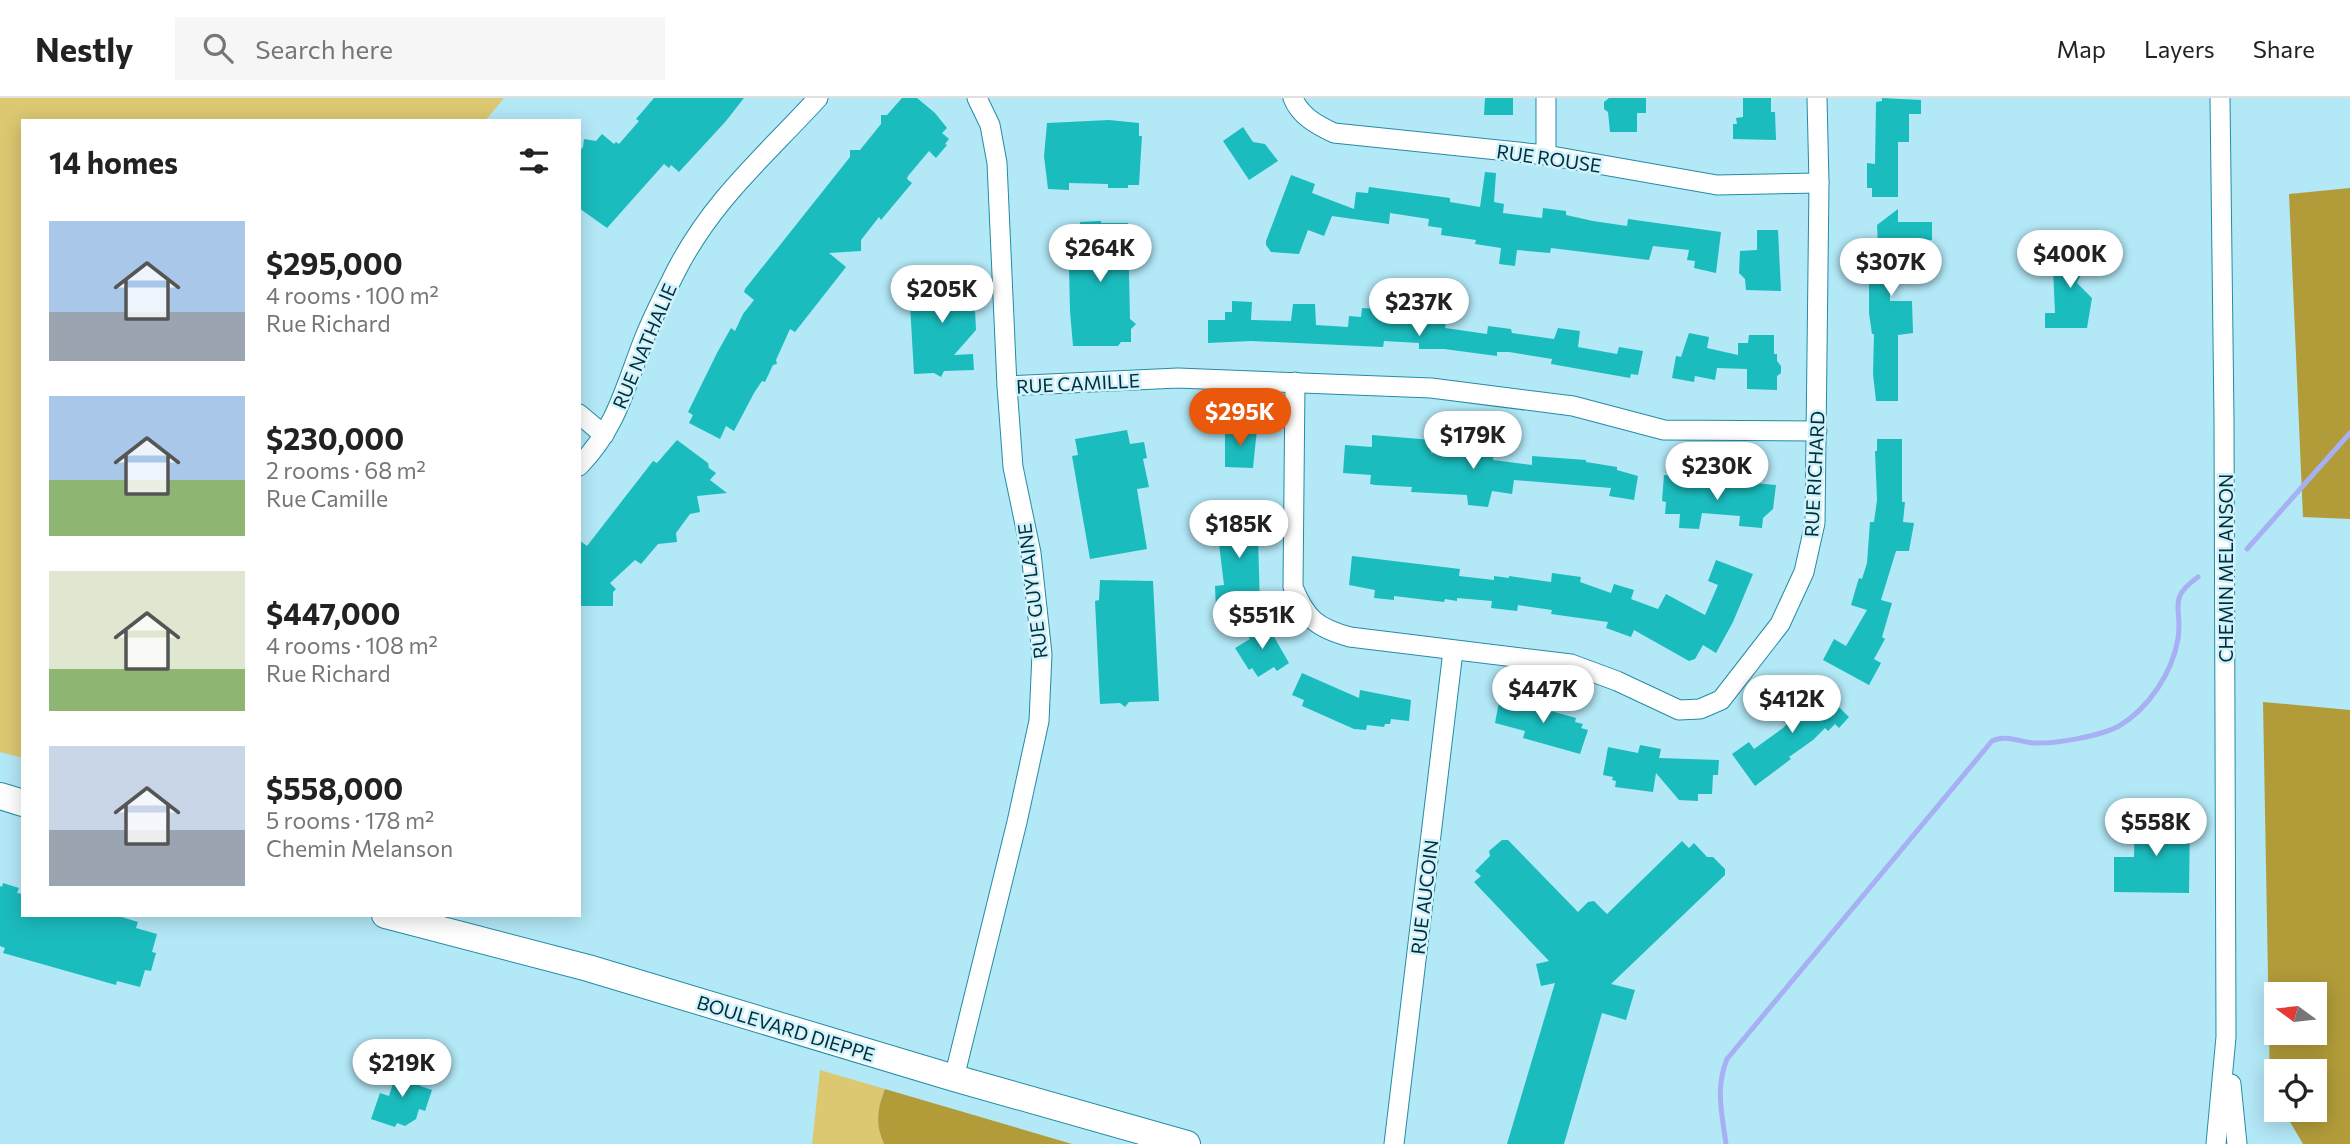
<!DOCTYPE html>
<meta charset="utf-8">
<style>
body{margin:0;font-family:Commissioner,sans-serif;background:#f6f6f6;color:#222;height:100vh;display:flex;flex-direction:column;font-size:26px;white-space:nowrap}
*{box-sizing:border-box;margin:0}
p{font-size:23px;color:#767676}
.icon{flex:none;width:38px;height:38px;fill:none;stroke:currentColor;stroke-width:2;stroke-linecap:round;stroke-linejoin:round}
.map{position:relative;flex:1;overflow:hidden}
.panel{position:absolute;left:21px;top:21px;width:560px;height:798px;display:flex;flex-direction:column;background:#fff;border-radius:0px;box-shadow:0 4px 18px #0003}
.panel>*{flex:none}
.needle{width:46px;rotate:285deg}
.tools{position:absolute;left:2264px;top:884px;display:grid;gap:14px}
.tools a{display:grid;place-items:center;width:63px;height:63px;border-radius:0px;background:#fff;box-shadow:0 4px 18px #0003;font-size:35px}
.price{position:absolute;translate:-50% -60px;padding:0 16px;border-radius:24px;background:#fff;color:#222;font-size:23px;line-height:46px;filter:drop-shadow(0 2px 4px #0008)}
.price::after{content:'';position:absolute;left:50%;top:42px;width:21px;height:16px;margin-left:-10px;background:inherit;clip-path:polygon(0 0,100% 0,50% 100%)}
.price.active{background:#ea580c;color:#fff}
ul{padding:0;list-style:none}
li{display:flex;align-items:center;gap:21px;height:175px;padding:0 28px}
li span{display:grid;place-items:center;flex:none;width:196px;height:140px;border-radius:0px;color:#555}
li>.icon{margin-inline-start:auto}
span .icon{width:84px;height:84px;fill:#fffc;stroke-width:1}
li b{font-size:30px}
h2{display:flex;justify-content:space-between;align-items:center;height:84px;padding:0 28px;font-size:30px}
header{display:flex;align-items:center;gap:42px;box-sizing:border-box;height:98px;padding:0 35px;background:#fff;border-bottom:2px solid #e0e0e0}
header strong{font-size:33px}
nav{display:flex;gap:38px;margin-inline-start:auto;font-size:24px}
.search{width:490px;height:63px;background:#f6f6f6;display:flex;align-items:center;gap:18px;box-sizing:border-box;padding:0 24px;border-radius:0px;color:#767676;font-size:26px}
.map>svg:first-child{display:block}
.green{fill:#dcc871}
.forest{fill:#b29c3a;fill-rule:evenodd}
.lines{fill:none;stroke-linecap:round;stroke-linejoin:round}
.stream{stroke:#a6b0f2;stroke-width:5}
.building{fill:#1bbcbe}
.minor-casing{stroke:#238ca4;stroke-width:21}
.major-casing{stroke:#238ca4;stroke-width:28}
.minor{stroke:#fff;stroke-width:19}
.major{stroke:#fff;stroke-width:26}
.labels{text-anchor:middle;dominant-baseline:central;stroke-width:5;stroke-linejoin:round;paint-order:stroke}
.street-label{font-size:19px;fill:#012e38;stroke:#cff2fc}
</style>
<header>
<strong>Nestly</strong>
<div class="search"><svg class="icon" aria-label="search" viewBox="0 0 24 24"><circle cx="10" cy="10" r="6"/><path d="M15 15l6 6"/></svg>Search here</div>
<nav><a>Map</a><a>Layers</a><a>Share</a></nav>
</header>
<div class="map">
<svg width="2350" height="1046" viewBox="0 0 2350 1046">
<rect width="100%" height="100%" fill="#b3e8f7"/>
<g class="green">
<path d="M0 0H504L485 23H23V660L0 654Z"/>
<path d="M820 972 885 991C877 1010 875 1027 884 1046H812Z"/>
</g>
<g class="forest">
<path d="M2350 90V421L2303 419 2289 96Z"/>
<path d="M2263 604 2350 612V1046H2303L2283 1012H2315V973H2277V1000L2270 989ZM2315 896V934H2277V896Z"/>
<path d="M885 991 1072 1046H884C875 1027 877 1010 885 991Z"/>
</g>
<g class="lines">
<g class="stream">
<path d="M2247 451 2350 335"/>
<path d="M1726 1046C1722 1015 1715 991 1727 961L1992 643C2005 636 2020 644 2034 645 2055 646 2101 638 2119 628 2149 610 2172 575 2178 541 2183 509 2166 502 2198 479"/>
</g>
</g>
<g class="building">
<path d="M654 0H744L726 23 679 74 671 67 669 70 664 66 607 130 579 110V54L583 49 584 41 596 43 602 36 614 46 616 44 619 46 639 23 636 21Z"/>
<path d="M902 0H917L935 15 947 30 942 35 949 41 945 46 947 47 936 60 929 53 908 78 907 81 912 85 881 122 879 119 861 142V153L829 155 846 169 795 234 790 231 776 262 777 266 773 267 765 284 762 283 754 295 734 333 726 328 720 341 689 325 693 317 688 314 717 255 731 230 735 233 743 216 754 202 744 194 745 191 850 59V52H860L881 26V17H887Z"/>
<path d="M1485 0H1513V17H1484Z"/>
<path d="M1609 0H1646V15H1637V34H1610L1608 14 1604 11V4Z"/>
<path d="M1743 0H1771V14H1775L1776 42 1733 41V26H1737L1736 20 1743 19Z"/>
<path d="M1882 0 1921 2V16H1909V44H1898V99H1872V90H1867V65L1875 66 1876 4 1882 3Z"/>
<path d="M1109 22 1139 25V38H1142L1139 87H1128V90H1108V86L1069 85V92L1048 91 1044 58 1047 25Z"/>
<path d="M1243 29 1253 44 1265 46 1278 63 1249 82 1223 43Z"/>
<path d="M1485 74 1496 75 1494 104 1504 106 1503 115 1542 120 1543 110 1566 113V117L1593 123 1627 128 1628 121 1721 134 1716 175 1694 170 1695 163 1687 162 1689 152 1653 148 1649 162 1551 150 1550 155 1517 152 1515 168 1499 166 1501 150 1475 146 1476 142 1441 137 1442 130 1428 128 1429 121 1390 115 1389 126 1332 118 1324 138 1308 132 1299 156 1271 154 1266 147V143L1291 77 1315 86 1312 95 1354 111 1356 94 1368 95 1369 89 1450 100V104L1480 109Z"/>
<path d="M1898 111V124H1932V142L1914 143 1915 170 1890 171V203H1912L1913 235 1898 237V303H1876L1873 276 1874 236H1872L1869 215V148H1878L1877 127Z"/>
<path d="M1101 123V125H1128L1130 221 1136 226 1131 231V244H1121L1118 248H1073L1070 213 1068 127 1080 126V124Z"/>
<path d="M1757 132H1778L1781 193 1746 192 1745 181 1739 175 1740 153 1757 152Z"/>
<path d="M2066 143 2091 155 2077 185 2092 200 2087 230H2045V215H2055L2053 170Z"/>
<path d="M938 178 943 182H968L969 192 974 191 976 232 954 257 973 256 974 272 944 273 941 279 934 275 914 276 909 189 924 184 934 183Z"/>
<path d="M1232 203 1252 204 1251 222 1291 223 1293 206H1315L1316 227 1348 229 1349 218 1361 219 1362 210 1379 211 1378 222 1421 225V222L1446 224 1445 230 1487 236 1488 228 1511 231 1512 235 1554 241 1558 230 1580 233 1578 249 1617 256 1619 249 1643 253 1638 277 1631 276 1630 280 1551 266 1552 261 1509 254H1497V258L1444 251H1419V245L1384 243 1383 249 1251 243 1208 245V222H1225V214H1232Z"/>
<path d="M1689 235 1709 239 1707 250 1738 257V245H1748L1749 237H1774V256H1777V263L1781 268V275L1777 278V292L1747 291V271L1717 270 1715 282 1695 278 1694 284 1672 280 1676 258 1681 259Z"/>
<path d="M1225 331H1257L1253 370 1225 369Z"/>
<path d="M1127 332 1130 346 1144 344 1147 360 1143 361 1149 389 1137 391 1147 451 1090 461 1072 358 1078 357 1075 341Z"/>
<path d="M1372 337 1432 342 1431 355 1472 359 1473 347 1494 350 1493 362 1532 367V358L1586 362V364L1617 369V372L1638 378 1634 402 1609 398 1611 390 1514 382 1512 396 1492 393 1488 409 1468 407 1467 397 1411 394 1412 389 1375 387 1370 386 1371 377 1343 375 1345 347 1372 349Z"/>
<path d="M1877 341H1902V404H1905L1903 424 1914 425 1909 453H1896L1881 502 1892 505 1882 539 1885 541 1874 561 1881 565 1869 587 1823 562 1834 541 1846 548 1867 512 1851 507 1858 483 1859 480 1862 481 1867 465 1870 424H1874L1877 402 1875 353H1877Z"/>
<path d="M677 342 708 365 709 370 716 375 710 382 727 395 697 398 700 414 690 416 676 435 677 444 658 446 641 466 635 462 610 485 616 491 613 494V508H579V442L587 448 653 363 657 365Z"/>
<path d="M1664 377 1685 379V384L1704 385V387L1732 389H1753L1754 385 1776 387 1773 411 1763 420 1762 430 1739 428 1740 418 1702 415 1699 431 1679 430 1680 416H1665L1666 404 1662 403Z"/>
<path d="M1257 403 1260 509 1216 513 1215 488 1224 487 1217 429 1229 419H1236L1235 404Z"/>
<path d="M1352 458 1460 471 1459 478 1494 482V478L1509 480V478L1551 484 1552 475 1581 479 1580 484 1611 495 1614 486 1634 492 1631 501 1658 511 1666 496 1705 517 1718 487 1708 483 1716 462 1753 476 1733 524 1716 555 1703 547 1695 561 1689 563 1634 532 1631 539 1606 530 1608 524 1551 516 1552 512 1518 507 1517 513 1491 510 1492 503 1457 500V503L1445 501 1444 504 1394 498V502L1374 500 1375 492 1349 487Z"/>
<path d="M1100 482 1153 483 1159 603 1129 604 1125 609 1120 605 1100 606 1095 503 1099 502Z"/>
<path d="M1265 523 1289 565 1277 573 1274 569 1258 579 1252 570 1249 572 1235 550 1250 541 1246 535Z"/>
<path d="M1302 575 1359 600 1360 592 1411 602 1409 623 1391 621 1390 626H1385L1384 629 1367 627 1366 632 1354 631 1309 611 1302 608 1304 602 1292 597Z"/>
<path d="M1811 582 1849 619 1839 630 1835 626 1828 633 1825 630 1813 642 1789 659 1791 661 1755 688 1732 656 1749 644 1754 651 1783 630 1806 607 1796 597Z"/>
<path d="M1516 601 1545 609 1544 611 1576 620 1575 624 1583 626 1581 630 1588 632 1580 656 1523 640 1525 633 1495 625 1499 604 1514 607Z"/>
<path d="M1640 647 1661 651 1659 660 1719 662 1718 677H1713L1712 696H1698V703L1679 702 1656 675 1653 694 1615 689 1616 683 1612 682 1613 679 1603 677 1608 649 1638 655Z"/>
<path d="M2135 719H2190L2189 795 2114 794V759H2134Z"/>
<path d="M1502 742H1508L1578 814 1588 804 1594 803 1607 816 1682 743 1689 750 1694 745 1707 759H1713L1725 771V777L1611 886 1635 892 1626 922 1602 915 1564 1046H1507L1555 885 1541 888 1536 866 1549 863 1474 784 1481 778 1475 773 1490 758 1489 753Z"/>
<path d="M3 785 19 790 17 795 23 796V817H115L138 824 136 830 157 836 152 854 156 855 151 873 145 872 140 889 117 883 116 887 3 855 5 850 0 848V788L2 789Z"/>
<path d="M400 963 414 967 411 980 421 983 420 988 432 992 425 1013 419 1011 416 1021 405 1028 397 1025 395 1029 371 1021 380 995 389 998Z"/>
</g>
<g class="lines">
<g class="minor-casing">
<g id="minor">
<path d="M1293 0C1300 18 1317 27 1334 35L1546 57 1717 87 1819 85"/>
<path d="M1546 57V0"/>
<path d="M1295 284 1293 489C1306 521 1317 530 1350 539L1571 566 1617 583 1679 612 1700 611 1721 602 1780 526 1804 474 1815 425 1819 85 1817 0"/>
<path d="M1007 288 1178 280 1431 290 1573 308 1664 332 1817 333"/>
<path d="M579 316 604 337"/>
<path d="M579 368C617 329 625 289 644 241 653 218 665 195 676 173 713 101 765 58 818 0"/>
<path d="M954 980 1017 724 1039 623 1042 556 1031 455 1013 369 1007 288 997 65 990 27 977 0"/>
<path d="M2231 986 2237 1046"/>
<path d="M1394 1046 1453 553"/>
<path d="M2216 1046 2226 939 2224 321 2220 0"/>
</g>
</g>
<g class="major-casing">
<g id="major">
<path d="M0 698 23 705"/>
<path d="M385 817 588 870 954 980 1187 1046"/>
</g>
</g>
<use href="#minor" class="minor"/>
<use href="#major" class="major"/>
</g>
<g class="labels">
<g class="street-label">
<text transform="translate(1549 60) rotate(8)">RUE ROUSE</text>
<text transform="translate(644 248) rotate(-67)">RUE NATHALIE</text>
<text transform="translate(1078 285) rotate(-3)">RUE CAMILLE</text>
<text transform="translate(1814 376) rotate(-87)">RUE RICHARD</text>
<text transform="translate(2225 470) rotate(-90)">CHEMIN MELANSON</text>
<text transform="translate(1032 493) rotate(-97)">RUE GUYLAINE</text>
<text transform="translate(1424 799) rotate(-83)">RUE AUCOIN</text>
<text transform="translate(786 930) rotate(17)">BOULEVARD DIEPPE</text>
</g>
</g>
</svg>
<div class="tools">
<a><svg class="needle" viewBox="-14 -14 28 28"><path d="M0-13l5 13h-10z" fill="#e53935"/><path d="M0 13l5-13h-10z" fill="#767676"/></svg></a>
<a><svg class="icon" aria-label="locate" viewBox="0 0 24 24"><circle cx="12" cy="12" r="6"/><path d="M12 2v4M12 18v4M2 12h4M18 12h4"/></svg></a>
</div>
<b class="price" style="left:1100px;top:186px">$264K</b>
<b class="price" style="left:2070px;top:192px">$400K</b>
<b class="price" style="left:1891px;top:200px">$307K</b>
<b class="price" style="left:942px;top:227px">$205K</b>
<b class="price" style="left:1419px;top:240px">$237K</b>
<b class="price active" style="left:1240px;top:350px">$295K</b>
<b class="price" style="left:1473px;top:373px">$179K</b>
<b class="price" style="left:1717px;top:404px">$230K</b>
<b class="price" style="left:1239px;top:462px">$185K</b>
<b class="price" style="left:1262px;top:553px">$551K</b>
<b class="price" style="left:1543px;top:627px">$447K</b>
<b class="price" style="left:1792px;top:637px">$412K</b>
<b class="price" style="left:2156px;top:760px">$558K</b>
<b class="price" style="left:402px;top:1001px">$219K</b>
<section class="panel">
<h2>14 homes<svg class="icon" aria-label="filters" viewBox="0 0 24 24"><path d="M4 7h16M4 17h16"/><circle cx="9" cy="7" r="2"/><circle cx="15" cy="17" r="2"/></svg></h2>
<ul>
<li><span style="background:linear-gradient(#a9c7e8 65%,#9aa5b1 0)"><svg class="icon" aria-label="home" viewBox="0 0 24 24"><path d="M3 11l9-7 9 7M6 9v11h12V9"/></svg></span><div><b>$295,000</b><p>4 rooms · 100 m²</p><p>Rue Richard</p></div></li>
<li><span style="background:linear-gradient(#a9c7e8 60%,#8fb573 0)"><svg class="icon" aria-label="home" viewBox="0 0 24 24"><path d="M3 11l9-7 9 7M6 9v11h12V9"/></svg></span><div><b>$230,000</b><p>2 rooms · 68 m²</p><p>Rue Camille</p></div></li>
<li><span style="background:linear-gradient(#dfe7d0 70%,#8fb573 0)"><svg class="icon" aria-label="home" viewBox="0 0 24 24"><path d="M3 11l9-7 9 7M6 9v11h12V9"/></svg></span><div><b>$447,000</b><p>4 rooms · 108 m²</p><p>Rue Richard</p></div></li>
<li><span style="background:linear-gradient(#c9d6e8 60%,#9aa5b1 0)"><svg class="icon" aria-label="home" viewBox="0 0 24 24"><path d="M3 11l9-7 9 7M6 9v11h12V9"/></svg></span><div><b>$558,000</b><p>5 rooms · 178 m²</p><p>Chemin Melanson</p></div></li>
</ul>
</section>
</div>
